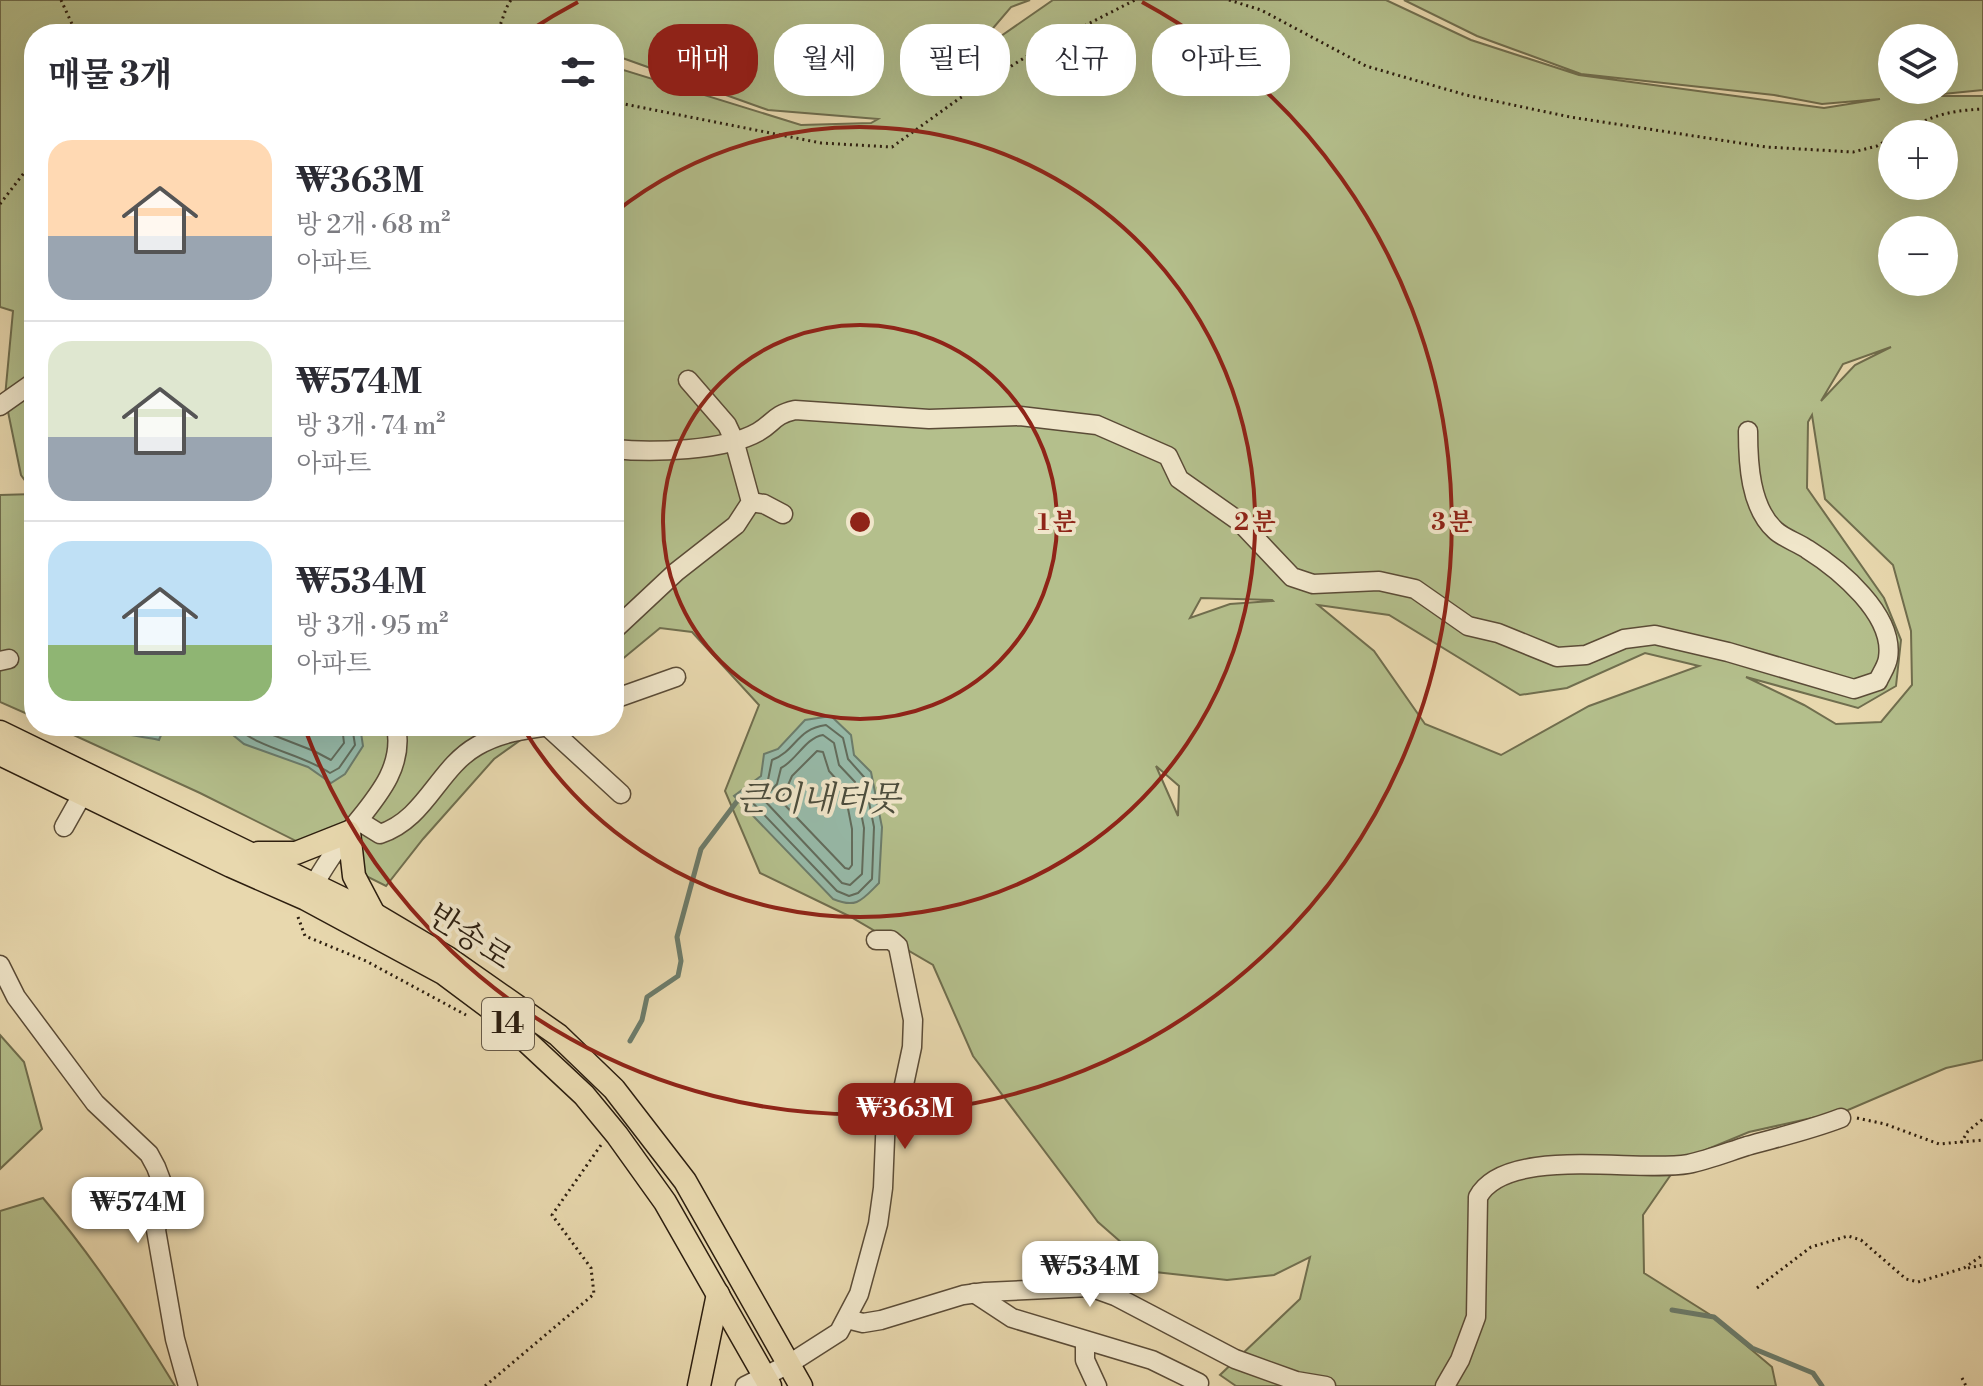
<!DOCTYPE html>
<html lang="ko">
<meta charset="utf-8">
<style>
body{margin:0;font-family:"Libre Bodoni","Noto Serif KR",serif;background:#f7f7f7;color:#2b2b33;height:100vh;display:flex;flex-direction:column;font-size:30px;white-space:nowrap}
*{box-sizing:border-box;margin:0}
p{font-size:26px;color:#7c7c81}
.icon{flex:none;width:44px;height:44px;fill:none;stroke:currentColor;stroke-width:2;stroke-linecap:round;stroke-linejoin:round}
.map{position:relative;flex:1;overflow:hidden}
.panel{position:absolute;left:24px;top:24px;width:600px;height:712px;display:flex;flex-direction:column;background:#fff;border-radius:32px;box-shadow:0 8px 32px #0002}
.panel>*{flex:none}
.guide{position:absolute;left:648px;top:24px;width:760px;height:72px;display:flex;gap:16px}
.fabs{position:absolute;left:1878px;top:24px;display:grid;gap:16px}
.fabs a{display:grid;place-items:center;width:80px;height:80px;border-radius:50%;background:#fff;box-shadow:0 8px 32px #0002;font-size:40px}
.price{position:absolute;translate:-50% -68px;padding:0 18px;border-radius:16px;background:#fff;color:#222;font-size:26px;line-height:52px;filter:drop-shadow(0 2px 4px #0008)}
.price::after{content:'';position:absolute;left:50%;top:48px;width:24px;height:18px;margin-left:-12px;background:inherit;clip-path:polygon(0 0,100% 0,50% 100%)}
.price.current{background:#8f2418;color:#fff}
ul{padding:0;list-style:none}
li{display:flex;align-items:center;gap:24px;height:200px;padding:0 24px}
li+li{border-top:2px solid #e1e1e2}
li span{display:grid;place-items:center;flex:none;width:224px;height:160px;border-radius:24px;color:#555}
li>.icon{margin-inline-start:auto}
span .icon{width:96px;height:96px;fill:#fffc;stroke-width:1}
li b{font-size:34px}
h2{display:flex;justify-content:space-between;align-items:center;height:96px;padding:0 24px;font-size:34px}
.chip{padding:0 28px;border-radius:32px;background:#fff;box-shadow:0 8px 32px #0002;font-size:28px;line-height:72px}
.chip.current{background:#8f2418;color:#fff}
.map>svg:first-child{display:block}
.green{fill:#b4bf8c;stroke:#706e4e;stroke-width:2;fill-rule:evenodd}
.water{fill:#97baa9;stroke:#6c7c6b;stroke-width:2}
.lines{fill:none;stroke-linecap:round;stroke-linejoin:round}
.shore{stroke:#626c5c;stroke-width:2}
.stream{stroke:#6c7c6b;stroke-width:5}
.minor-casing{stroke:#5b4c37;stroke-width:21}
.major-casing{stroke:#2c1e0f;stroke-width:25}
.path{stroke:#2c1e0f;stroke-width:3;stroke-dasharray:2 4;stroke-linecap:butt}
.minor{stroke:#f0e6ca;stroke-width:18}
.major{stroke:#e8d8ae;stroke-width:22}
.ring{fill:none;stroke:#8f2418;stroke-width:4}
.labels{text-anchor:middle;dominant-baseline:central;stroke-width:8;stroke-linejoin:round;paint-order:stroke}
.shield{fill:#f0e6ca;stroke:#675a47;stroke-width:2}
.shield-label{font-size:30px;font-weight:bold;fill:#2c1e0f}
.street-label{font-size:32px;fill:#2c1e0f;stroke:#f0e6ca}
.water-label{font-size:34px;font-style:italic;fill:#4c4d3d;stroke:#f0e6ca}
.centre{fill:#8f2418;stroke:#f0e6ca;stroke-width:4}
.ring-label{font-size:24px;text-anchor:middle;font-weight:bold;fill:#8f2418;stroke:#f0e6ca;stroke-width:8;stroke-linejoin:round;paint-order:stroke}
</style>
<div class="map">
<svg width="1983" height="1386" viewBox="0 0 1983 1386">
<rect width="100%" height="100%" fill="#e8d8ae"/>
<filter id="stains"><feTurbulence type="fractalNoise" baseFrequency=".0025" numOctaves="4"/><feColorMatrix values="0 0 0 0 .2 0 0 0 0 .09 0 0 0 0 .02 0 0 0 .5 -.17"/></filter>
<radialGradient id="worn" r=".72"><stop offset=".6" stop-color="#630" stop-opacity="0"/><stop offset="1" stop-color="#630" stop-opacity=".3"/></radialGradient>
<g class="green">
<path d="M0 0H1030L1011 7 965 61 1053 0H1386L1471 40 1579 75 1824 108 1880 99 1822 104 1774 95 1581 74 1477 36 1404 0H1983V90L1923 96H1983V1060L1946 1068 1848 1110 1749 1132 1681 1160 1643 1215 1644 1273 1709 1314 1772 1367 1776 1386H1236L1220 1375 1300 1299 1310 1257 1274 1275 1227 1280 1155 1272 1098 1222 973 1056 933 965 849 916 760 873 725 791 759 705 692 632 660 628 614 666V67L801 125 871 123 878 119 768 110 614 55V34H34V493L21 475 5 397 13 311 0 307ZM1892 38H1944V90H1892ZM1892 134H1944V186H1892ZM1892 230H1944V282H1892ZM1891 347 1855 365 1821 401 1843 364ZM1812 415 1825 499 1893 565 1911 631 1912 685 1881 722 1836 724 1804 705 1746 677 1858 708 1896 686 1901 640 1884 598 1807 488 1808 422ZM1201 598 1272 600 1273 601 1230 604 1190 618ZM1318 605 1389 615 1520 695 1567 688 1645 653 1699 666 1589 706 1501 755 1425 724 1374 651ZM1156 766 1179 786 1178 816Z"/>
<path d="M34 494V717L0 702V495Z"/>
<path d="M54 726H540L494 759 423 839 386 886 200 793Z"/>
<path d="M0 1035 24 1062 42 1129 0 1169Z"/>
<path d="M43 1198C93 1257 135 1320 175 1386H0V1211Z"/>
</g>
<g class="water">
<path d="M831 716 851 735 854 755 871 772 882 827 879 883C862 900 857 909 833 899L734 796 761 776 764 754 778 749 805 720Z"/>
<path d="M103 726H165L159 740C143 736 114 735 103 726Z"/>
<path d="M222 726H360L363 746 345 774 331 783 308 767 244 744Z"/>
</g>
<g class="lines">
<g class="shore">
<path d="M826 725 843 738 848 759 864 777 874 827 872 879 858 893 849 896 837 891 748 798 768 780 772 760C797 750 796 729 826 725Z"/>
<path d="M234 726C262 750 300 753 330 773L339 768 355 745 352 726"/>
<path d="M250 726 314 751 331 760 344 743 342 726"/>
<path d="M823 735 834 743 839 765 855 782 864 828 862 874 850 885 842 883 763 799 777 784 781 768C797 760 805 738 823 735Z"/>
<path d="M817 751 823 752 829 771 844 788 852 829V865L849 869 845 868 781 801 792 776Z"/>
</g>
<g class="stream">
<path d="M630 1041 642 1020 647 997 678 976 681 961 677 937 701 849 738 800"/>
<path d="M1672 1310 1714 1317 1752 1348 1813 1373 1822 1386"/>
</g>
<g class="minor-casing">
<g id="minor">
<path d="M0 406 34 382"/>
<path d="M614 449C651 453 725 451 758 432 774 423 773 415 795 410L929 419 1020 416 1097 425 1168 456 1179 479 1240 522 1292 577 1313 584 1379 581 1415 589 1468 626 1498 633 1557 657 1586 655 1624 639 1655 635 1728 652 1854 689 1878 681C1881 674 1887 666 1888 658 1895 615 1839 569 1807 549 1797 542 1783 538 1775 530 1750 507 1748 463 1748 431"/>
<path d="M751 502 764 504 783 514"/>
<path d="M614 630 676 572 736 525 751 502 734 440 727 425 688 380"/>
<path d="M0 661 9 659"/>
<path d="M614 699 676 677"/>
<path d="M548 727 621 794"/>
<path d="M359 821 380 834C426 819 438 768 477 746 499 733 525 729 550 726"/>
<path d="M64 827 82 795"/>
<path d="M308 896C319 874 334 852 349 832 373 801 405 770 396 726"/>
<path d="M0 965 16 997 95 1103 149 1154 156 1167 164 1188 156 1230 175 1339 188 1386"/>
<path d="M974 1293 1012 1318 1152 1360 1199 1383"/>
<path d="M847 1319 863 1323 881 1320 963 1295 985 1292 1090 1287 1115 1296 1235 1359 1296 1381 1326 1386"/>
<path d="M1085 1342V1360L1097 1386"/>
<path d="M745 1386 789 1364 839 1332 859 1294 878 1224 883 1188 886 1115 902 1094 912 1047 913 1020 898 946 891 940H876"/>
<path d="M1445 1386 1460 1360 1476 1317 1478 1197C1506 1145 1638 1173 1688 1164 1708 1160 1728 1152 1747 1146 1779 1137 1810 1130 1841 1118"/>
</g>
</g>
<g class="major-casing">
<g id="major">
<path d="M0 732 374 914 448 958 558 1035 614 1089 685 1181 801 1386"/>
<path d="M0 754 231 866 306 899 443 973 494 1011 584 1095 617 1135 665 1202 770 1386"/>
<path d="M258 853H296L349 832 354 876 374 914"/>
<path d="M699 1386 718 1294"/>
</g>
</g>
<g class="path">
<path d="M61 0 72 24V34"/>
<path d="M1229 0 1261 10 1366 66 1466 95 1570 117 1766 147 1853 152 1877 146 1892 137"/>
<path d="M494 34C504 23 502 13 511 0"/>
<path d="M614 102 821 143 892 147 960 98 1037 50 1135 0"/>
<path d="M1898 134C1932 116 1945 111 1983 109"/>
<path d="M0 204 34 160"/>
<path d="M298 917 305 936 366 961 466 1015"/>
<path d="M1857 1118 1885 1124 1939 1144 1983 1140"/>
<path d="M1961 1143 1968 1131 1983 1119"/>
<path d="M1968 1268 1983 1265"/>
<path d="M1757 1288 1811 1247 1848 1236 1861 1240 1906 1279 1918 1282 1964 1268 1983 1255"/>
<path d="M1962 1378 1966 1386"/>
<path d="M485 1386 594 1294 591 1268 552 1215 601 1145"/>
</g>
<use href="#minor" class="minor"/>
<use href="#major" class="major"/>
</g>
<g class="ring">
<circle cx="860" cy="522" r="197"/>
<path d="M614 213A395 395 0 1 1 523 728"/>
<path d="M529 31A592 592 0 0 1 578 2M1142 2A592 592 0 1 1 305 729"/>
</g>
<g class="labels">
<rect class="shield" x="482" y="998" width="52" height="52" rx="6"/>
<g class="shield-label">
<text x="508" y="1024">14</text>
</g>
<g class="street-label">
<text transform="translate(470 937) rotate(33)">반송로</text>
</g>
<g class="water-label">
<text x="818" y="800">큰이내터못</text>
</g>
</g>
<circle cx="860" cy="522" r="12" class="centre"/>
<g class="ring-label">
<text x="1057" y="530">1 분</text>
<text x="1255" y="530">2 분</text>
<text x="1452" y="530">3 분</text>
</g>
<rect width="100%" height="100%" filter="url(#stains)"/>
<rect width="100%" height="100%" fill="url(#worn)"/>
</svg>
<div class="fabs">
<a><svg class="icon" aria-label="layers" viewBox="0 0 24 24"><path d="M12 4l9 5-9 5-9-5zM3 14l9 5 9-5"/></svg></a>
<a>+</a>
<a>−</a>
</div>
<b class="price current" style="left:905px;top:1151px">₩363M</b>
<b class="price" style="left:138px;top:1245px">₩574M</b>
<b class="price" style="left:1090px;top:1309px">₩534M</b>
<div class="guide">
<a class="chip current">매매</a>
<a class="chip">월세</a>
<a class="chip">필터</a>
<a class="chip">신규</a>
<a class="chip">아파트</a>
</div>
<section class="panel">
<h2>매물 3개<svg class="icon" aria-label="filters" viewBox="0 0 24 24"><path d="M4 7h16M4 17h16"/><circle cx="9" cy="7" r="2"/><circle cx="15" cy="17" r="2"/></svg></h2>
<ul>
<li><span style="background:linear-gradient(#ffd9b3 60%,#9aa5b1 0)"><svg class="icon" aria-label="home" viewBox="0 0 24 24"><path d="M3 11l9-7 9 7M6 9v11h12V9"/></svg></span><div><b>₩363M</b><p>방 2개 · 68 m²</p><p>아파트</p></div></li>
<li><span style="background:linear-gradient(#dfe7d0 60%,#9aa5b1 0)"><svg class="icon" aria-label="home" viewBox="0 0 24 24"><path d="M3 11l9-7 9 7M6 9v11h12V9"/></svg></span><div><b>₩574M</b><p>방 3개 · 74 m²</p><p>아파트</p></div></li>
<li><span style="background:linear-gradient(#bfe0f5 65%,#8fb573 0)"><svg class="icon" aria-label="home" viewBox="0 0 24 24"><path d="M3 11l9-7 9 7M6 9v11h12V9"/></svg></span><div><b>₩534M</b><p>방 3개 · 95 m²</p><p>아파트</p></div></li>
</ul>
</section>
</div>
